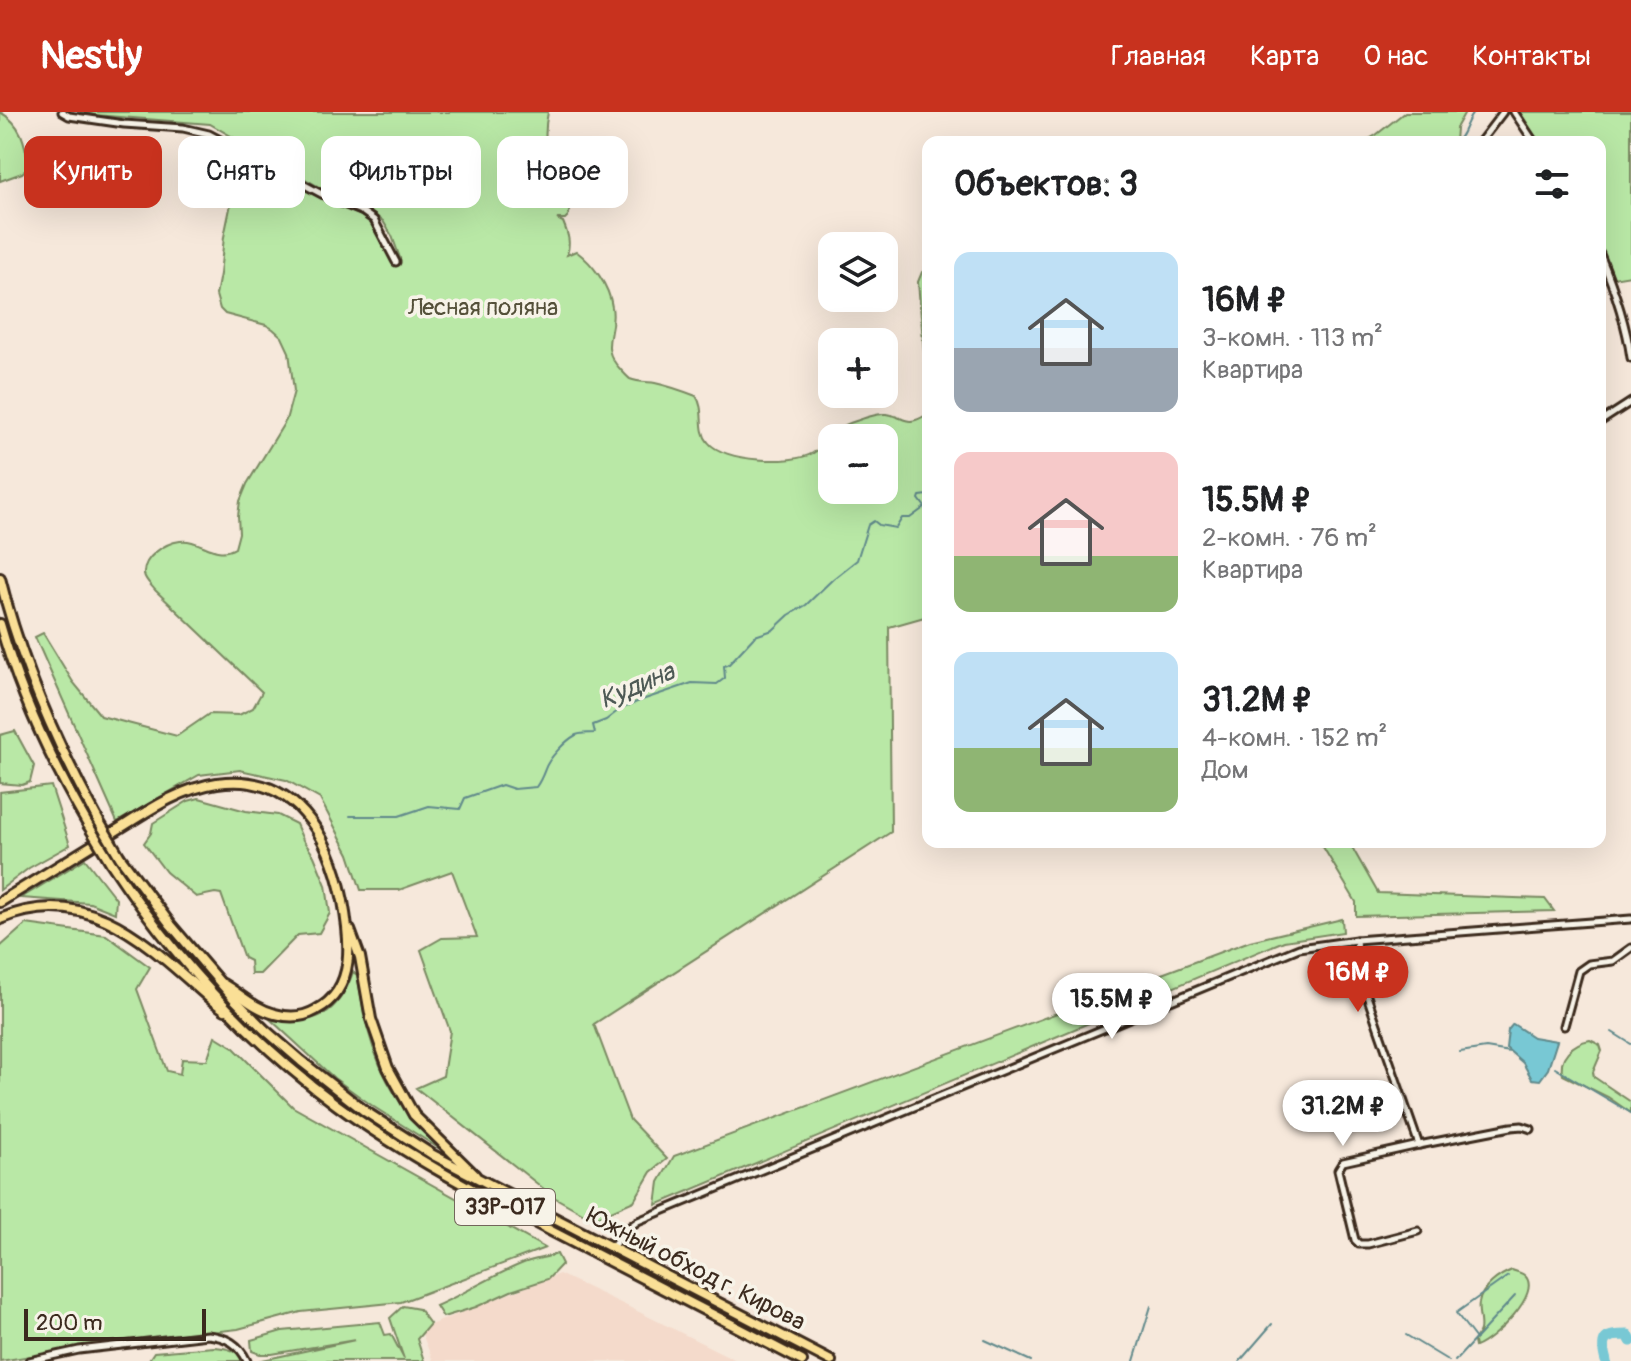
<!DOCTYPE html>
<html lang="ru">
<meta charset="utf-8">
<style>
body{margin:0;font-family:Pangolin,sans-serif;background:#f2f2f2;color:#202124;height:100vh;display:flex;flex-direction:column;font-size:30px;white-space:nowrap}
*{box-sizing:border-box;margin:0}
p{font-size:26px;color:#757577}
.icon{flex:none;width:44px;height:44px;fill:none;stroke:currentColor;stroke-width:2;stroke-linecap:round;stroke-linejoin:round}
.map{position:relative;flex:1;overflow:hidden}
.details{position:absolute;left:922px;top:24px;width:684px;height:712px;display:flex;flex-direction:column;background:#fff;border-radius:16px;box-shadow:0 8px 32px #0002}
.details>*{flex:none}
.hud{position:absolute;left:24px;top:24px;width:760px;height:72px;display:flex;gap:16px}
.tools{position:absolute;left:818px;top:120px;display:grid;gap:16px}
.tools a{display:grid;place-items:center;width:80px;height:80px;border-radius:16px;background:#fff;box-shadow:0 8px 32px #0002;font-size:40px}
.scale{position:absolute;left:24px;bottom:20px;width:182px;box-sizing:border-box;padding-left:8px;border:4px solid #3b2a1e;border-top:0;font-size:22px;line-height:28px;white-space:nowrap;color:#3b2a1e;-webkit-text-stroke:6px #f7f3e8;paint-order:stroke}
.price{position:absolute;translate:-50% -68px;padding:0 18px;border-radius:28px;background:#fff;color:#222;font-size:26px;line-height:52px;filter:drop-shadow(0 2px 4px #0008)}
.price::after{content:'';position:absolute;left:50%;top:48px;width:24px;height:18px;margin-left:-12px;background:inherit;clip-path:polygon(0 0,100% 0,50% 100%)}
.price.current{background:#c8321e;color:#fff}
ul{padding:0;list-style:none}
li{display:flex;align-items:center;gap:24px;height:200px;padding:0 32px}
li span{display:grid;place-items:center;flex:none;width:224px;height:160px;border-radius:16px;color:#555}
li>.icon{margin-inline-start:auto}
span .icon{width:96px;height:96px;fill:#fffc;stroke-width:1}
li b{font-size:34px}
h2{display:flex;justify-content:space-between;align-items:center;height:96px;padding:0 32px;font-size:34px}
.chip{padding:0 28px;border-radius:16px;background:#fff;box-shadow:0 8px 32px #0002;font-size:28px;line-height:72px}
.chip.current{background:#c8321e;color:#fff}
header{display:flex;align-items:center;gap:48px;box-sizing:border-box;height:112px;padding:0 40px;background:#c8321e;color:#fff}
header strong{font-size:38px}
nav{display:flex;gap:44px;margin-inline-start:auto;font-size:28px}
.map>svg:first-child{display:block}
.built{fill:#f4dacb}
.green{fill:#b9e8a6;stroke:#7a8962;stroke-width:2;fill-rule:evenodd}
.water{fill:#78c8d4;stroke:#60898b;stroke-width:2}
.lines{fill:none;stroke-linecap:round;stroke-linejoin:round}
.stream{stroke:#60898b;stroke-width:2}
.river{stroke:#78c8d4;stroke-width:11}
.minor-casing{stroke:#3b2a1e;stroke-width:11}
.primary-casing{stroke:#3b2a1e;stroke-width:14}
.trunk-casing{stroke:#3b2a1e;stroke-width:14}
.minor{stroke:#f7f3e8;stroke-width:5}
.primary{stroke:#fadf96;stroke-width:8}
.trunk{stroke:#fadf96;stroke-width:8}
.trunk-bridge-casing{stroke:#3b2a1e;stroke-width:14;stroke-linecap:butt}
.trunk-bridge{stroke:#fadf96;stroke-width:8}
.labels{text-anchor:middle;dominant-baseline:central;stroke-width:7;stroke-linejoin:round;paint-order:stroke}
.shield{fill:#f7f3e8;stroke:#73665b;stroke-width:2}
.shield-label{font-size:22px;font-weight:bold;fill:#3b2a1e}
.park-label{font-size:24px;fill:#545039;stroke:#f7f3e8}
.street-label{font-size:24px;fill:#3b2a1e;stroke:#f7f3e8}
.water-label{font-size:26px;font-style:italic;fill:#4d5955;stroke:#f7f3e8}
</style>
<header>
<strong>Nestly</strong>
<nav><a>Главная</a><a>Карта</a><a>О нас</a><a>Контакты</a></nav>
</header>
<div class="map">
<svg width="1631" height="1249" viewBox="0 0 1631 1249">
<rect width="100%" height="100%" fill="#f6e8db"/>
<filter id="ink" filterUnits="userSpaceOnUse"><feTurbulence type="fractalNoise" baseFrequency=".0125" numOctaves="2"/><feDisplacementMap in="SourceGraphic" scale="16" xChannelSelector="R" yChannelSelector="G"/><feConvolveMatrix kernelMatrix="1 2 1 2 8 2 1 2 1" color-interpolation-filters="sRGB"/></filter>
<g filter="url(#ink)">
<path class="built" d="M559 1162 627 1194 738 1249H433L420 1217Z"/>
<g class="green">
<path d="M0 0C22 12 25 31 29 55L22 61 0 69Z"/>
<path d="M80 0H548C540 36 552 67 570 98L568 104 565 107H557L563 110C568 122 571 130 567 143L576 139C593 152 609 173 612 195 617 223 597 233 621 258 623 260 628 266 630 267 637 270 647 270 655 271 669 274 683 279 696 284 706 298 697 317 708 330 723 350 792 353 813 341 826 334 836 315 850 311 858 308 878 301 886 302 905 304 905 316 926 303L927 275 918 170 922 160 928 158V504L889 515 891 720 594 912 630 1008 667 1047 651 1060 634 1089 593 1107 554 1085 416 976 443 964 450 919 421 838 442 826 477 825 452 759 399 778H361L349 742 320 687 286 668 240 658 199 663 117 710 35 525 43 521 73 570 101 604 177 624 209 602 239 603 253 596 262 580 155 478C151 473 145 468 144 462 143 445 165 431 180 429 200 426 215 448 235 436L239 421 238 404 240 389 247 372 286 308 294 279 289 240 282 225 273 217 266 213 225 202 220 197 216 183 220 162 224 125 235 72 249 51 368 107 385 136 392 151 400 146 392 124 383 109 365 97 333 83 210 12 94 3ZM832 326H884V378H832Z"/>
<path d="M1405 0H1465L1456 16 1455 30H1364L1376 23Z"/>
<path d="M1520 0H1631V163L1613 166 1600 132V30H1539Z"/>
<path d="M15 619 34 654 30 670 22 673 0 671V623Z"/>
<path d="M51 674 70 733 29 756 0 778V680Z"/>
<path d="M199 686 246 699 278 703 296 712 303 728 314 744 326 773 330 801 319 821 298 823 260 862H251L250 849 244 846 221 782 215 781 196 785 166 760 144 731 151 721 153 711 188 689Z"/>
<path d="M1320 730H1349L1378 781 1545 787 1554 799 1356 804V790Z"/>
<path d="M85 747 116 787 115 801 90 791 21 786Z"/>
<path d="M1342 807 1343 820 1284 829 656 1093 659 1070 674 1044 1250 829Z"/>
<path d="M26 812 106 823 150 855 137 877 167 959 180 962 182 947 207 948 215 924 233 935 293 995 545 1136 401 1190 301 1200 238 1217 113 1231 0 1249V835Z"/>
<path d="M353 860 357 863C361 881 363 900 368 918 381 968 405 1004 443 1039L374 995 334 966 271 908C315 913 338 904 353 860Z"/>
<path d="M1590 928 1600 933 1602 939 1593 960 1594 965 1631 990V1001L1608 985 1563 963C1557 945 1573 931 1590 928Z"/>
<path d="M557 1142 562 1152 548 1167 511 1179 476 1195 443 1205 436 1194C465 1181 492 1164 521 1152 532 1147 545 1146 557 1142Z"/>
<path d="M1512 1158C1514 1159 1522 1161 1524 1163 1545 1180 1491 1230 1475 1235L1474 1230C1475 1226 1479 1222 1480 1218 1482 1210 1477 1199 1479 1191 1481 1176 1499 1163 1512 1158Z"/>
<path d="M403 1194 419 1197 430 1212 417 1227 424 1249H258L355 1228 272 1242H260L252 1239 251 1228 282 1219 380 1210 385 1223 391 1222 404 1247 390 1206Z"/>
<path d="M214 1235C227 1236 238 1238 245 1249H148L154 1240Z"/>
</g>
<path class="water" d="M1513 912 1533 925 1557 929 1548 957 1540 968 1532 967 1523 951 1506 936 1508 918Z"/>
<g class="lines">
<g class="stream">
<path d="M1455 30C1465 24 1465 9 1474 0"/>
<path d="M350 704H399L429 694 460 697 465 686 502 673 514 677 536 675C541 668 542 665 545 657 549 646 565 629 576 623 581 621 589 621 595 621L593 613 606 608 619 598 639 589 692 571 717 572 725 566 724 554 729 552 755 524 773 518 789 503 806 493 833 467 857 448 868 413 874 409 879 413 896 416 902 406H910L925 395 919 387 920 384 928 383"/>
<path d="M1612 920 1631 932"/>
<path d="M1460 940 1486 936 1510 940"/>
<path d="M1555 956 1631 1001"/>
<path d="M1406 1223 1449 1249"/>
<path d="M1476 1227 1456 1201 1508 1164"/>
<path d="M985 1228 1031 1249"/>
<path d="M1134 1249 1151 1194"/>
<path d="M1240 1249 1272 1212"/>
<path d="M1455 1249 1515 1184"/>
</g>
<path class="river" d="M1606 1249C1599 1225 1606 1223 1628 1223L1631 1229"/>
<g class="minor-casing">
<g id="minor">
<path d="M62 0 69 4 124 12 183 16 209 22 331 87 363 100 374 108 396 150"/>
<path d="M1514 0 1534 30"/>
<path d="M1480 30 1503 0"/>
<path d="M1600 142C1614 176 1626 210 1631 246"/>
<path d="M1600 310 1631 290"/>
<path d="M1356 828 1360 864 1419 1033"/>
<path d="M1564 914 1579 859 1589 852 1613 849 1631 836"/>
<path d="M1418 1119 1368 1132H1359L1355 1128 1338 1058 1343 1050 1419 1033 1511 1015 1522 1014 1531 1017"/>
<path d="M612 1136 623 1120 638 1109 1299 836 1356 828 1631 807"/>
<path d="M29 1249 79 1238 208 1223C227 1225 239 1232 247 1249"/>
</g>
</g>
<g class="primary-casing">
<g id="primary">
<path d="M0 790C36 768 72 746 109 723 142 703 177 677 217 671 295 660 330 724 343 789 350 827 357 877 316 898 304 905 289 906 275 902 255 897 240 882 223 872"/>
<path d="M0 807C91 769 150 835 213 889L225 898"/>
<path d="M350 818 360 845 371 907 388 956 414 1003 475 1063"/>
</g>
</g>
<g class="trunk-casing">
<g id="trunk">
<path d="M0 466C21 551 55 629 97 706"/>
<path d="M0 512C20 583 51 649 88 713"/>
<path d="M120 745 171 813 235 888 264 917 301 949 366 1000 433 1043 831 1249"/>
<path d="M111 751C172 843 247 927 337 993 405 1043 480 1082 555 1121 638 1164 720 1206 802 1249"/>
</g>
</g>
<use href="#minor" class="minor"/>
<use href="#primary" class="primary"/>
<use href="#trunk" class="trunk"/>
<g class="trunk-bridge-casing">
<g id="trunk-bridge">
<path d="M97 706 120 745"/>
<path d="M88 713 111 751"/>
</g>
</g>
<use href="#trunk-bridge" class="trunk-bridge"/>
</g>
</g>
<g class="labels">
<rect class="shield" x="455" y="1077" width="100" height="36" rx="6"/>
<g class="shield-label">
<text x="505" y="1095">33Р-017</text>
</g>
<g class="park-label">
<text x="483" y="195">Лесная поляна</text>
</g>
<g class="street-label">
<text transform="translate(696 1157) rotate(27)">Южный обход г. Кирова</text>
</g>
<g class="water-label">
<text transform="translate(637 574) rotate(-23)">Кудина</text>
</g>
</g>
</svg>
<div class="tools">
<a><svg class="icon" aria-label="layers" viewBox="0 0 24 24"><path d="M12 4l9 5-9 5-9-5zM3 14l9 5 9-5"/></svg></a>
<a>+</a>
<a>−</a>
</div>
<div class="scale">200 m</div>
<b class="price current" style="left:1358px;top:902px">16M ₽</b>
<b class="price" style="left:1112px;top:929px">15.5M ₽</b>
<b class="price" style="left:1343px;top:1036px">31.2M ₽</b>
<div class="hud">
<a class="chip current">Купить</a>
<a class="chip">Снять</a>
<a class="chip">Фильтры</a>
<a class="chip">Новое</a>
</div>
<section class="details">
<h2>Объектов: 3<svg class="icon" aria-label="filters" viewBox="0 0 24 24"><path d="M4 7h16M4 17h16"/><circle cx="9" cy="7" r="2"/><circle cx="15" cy="17" r="2"/></svg></h2>
<ul>
<li><span style="background:linear-gradient(#bfe0f5 60%,#9aa5b1 0)"><svg class="icon" aria-label="home" viewBox="0 0 24 24"><path d="M3 11l9-7 9 7M6 9v11h12V9"/></svg></span><div><b>16M ₽</b><p>3-комн. · 113 m²</p><p>Квартира</p></div></li>
<li><span style="background:linear-gradient(#f6c9c9 65%,#8fb573 0)"><svg class="icon" aria-label="home" viewBox="0 0 24 24"><path d="M3 11l9-7 9 7M6 9v11h12V9"/></svg></span><div><b>15.5M ₽</b><p>2-комн. · 76 m²</p><p>Квартира</p></div></li>
<li><span style="background:linear-gradient(#bfe0f5 60%,#8fb573 0)"><svg class="icon" aria-label="home" viewBox="0 0 24 24"><path d="M3 11l9-7 9 7M6 9v11h12V9"/></svg></span><div><b>31.2M ₽</b><p>4-комн. · 152 m²</p><p>Дом</p></div></li>
</ul>
</section>
</div>
